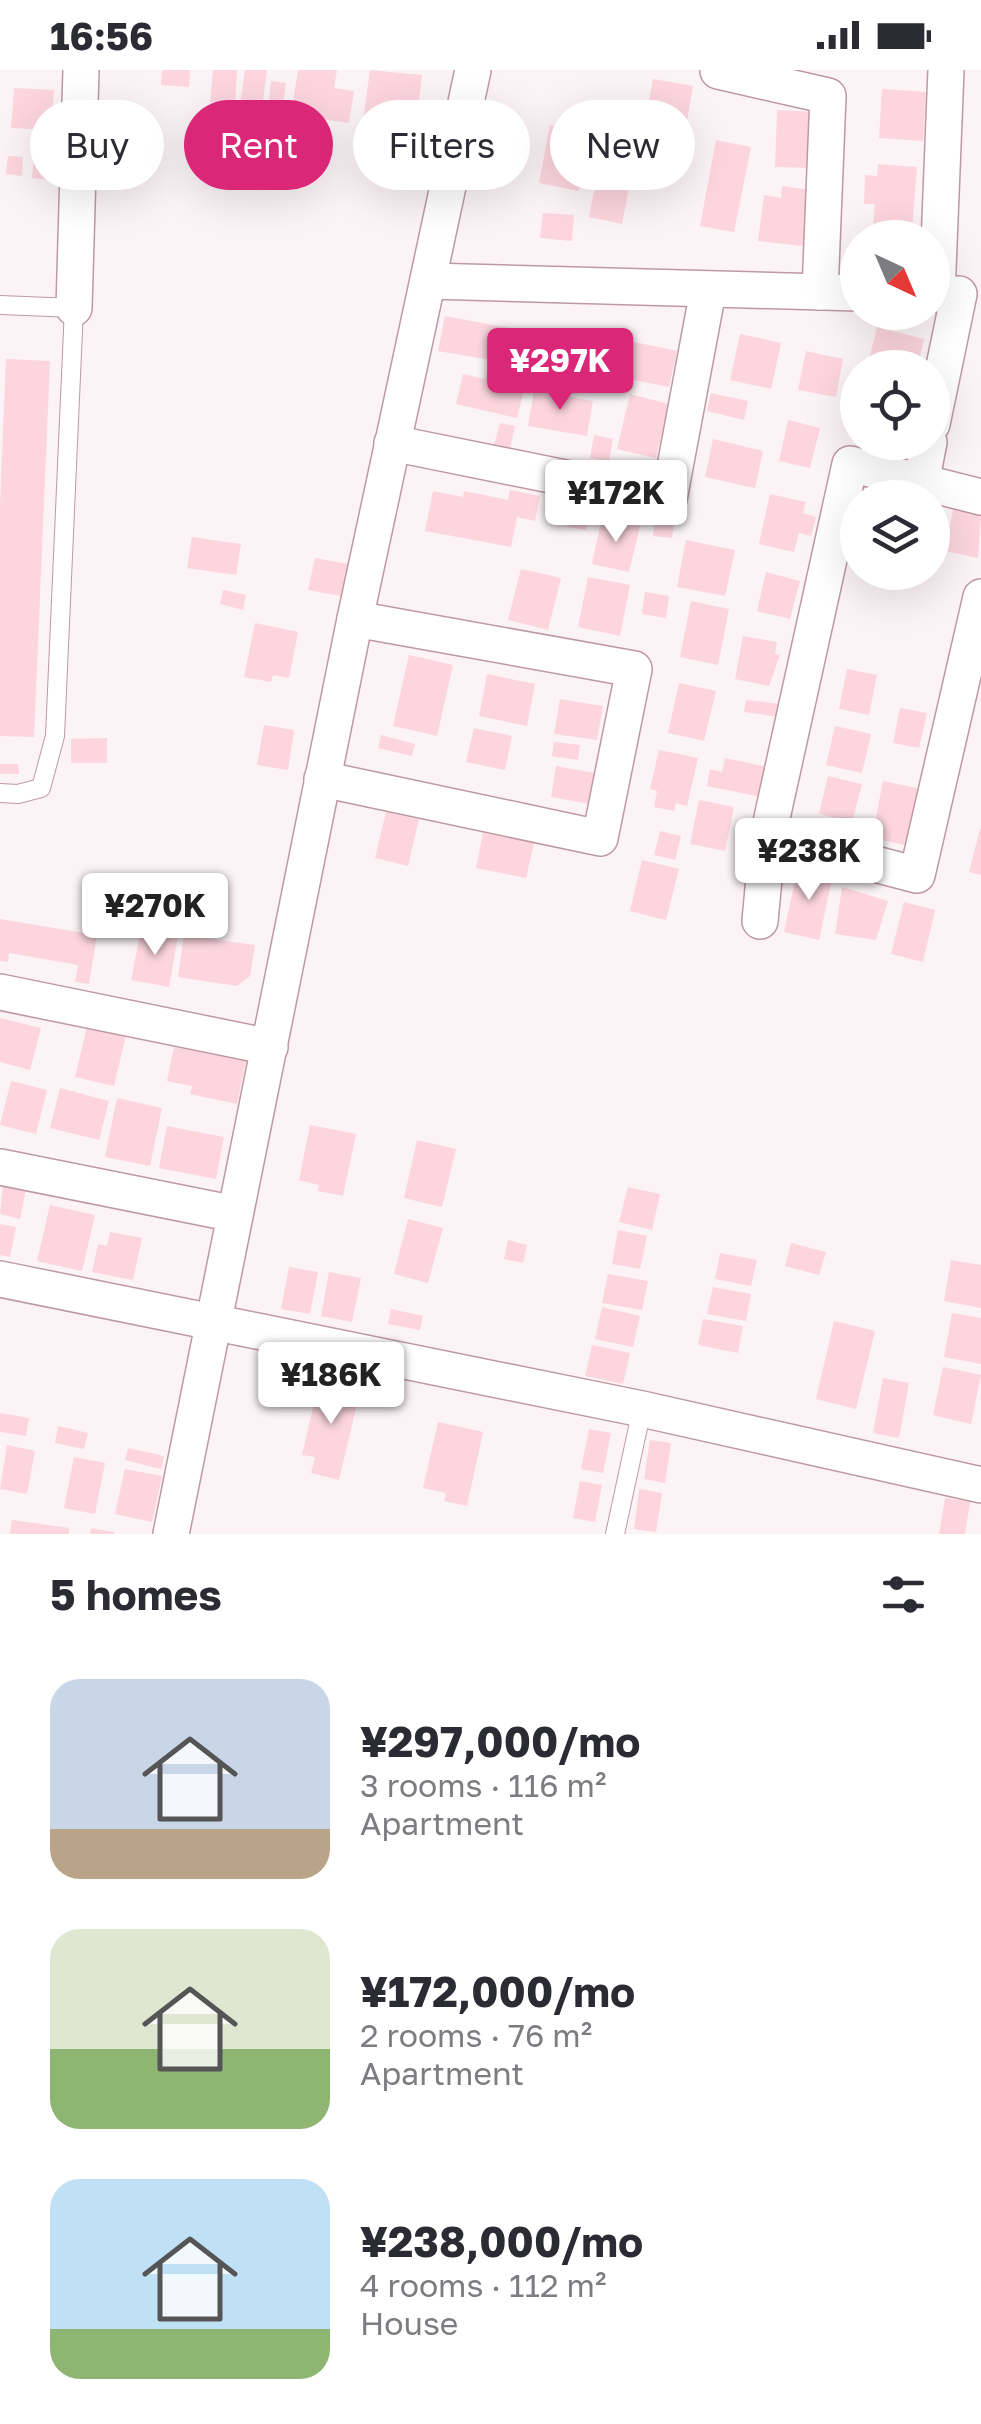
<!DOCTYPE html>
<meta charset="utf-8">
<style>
body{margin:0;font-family:"Golos Text",sans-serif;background:#f7f7f7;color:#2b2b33;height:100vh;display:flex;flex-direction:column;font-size:38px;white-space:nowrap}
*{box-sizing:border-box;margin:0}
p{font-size:32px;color:#7c7c81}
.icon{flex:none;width:55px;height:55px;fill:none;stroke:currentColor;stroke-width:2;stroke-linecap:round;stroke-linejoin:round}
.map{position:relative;height:1464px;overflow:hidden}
.sheet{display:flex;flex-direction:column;background:#fff;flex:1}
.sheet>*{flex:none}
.top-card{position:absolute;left:30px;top:30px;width:922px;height:90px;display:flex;gap:20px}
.needle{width:65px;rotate:136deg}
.tools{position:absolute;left:840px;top:150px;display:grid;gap:20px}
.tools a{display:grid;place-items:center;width:110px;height:110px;border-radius:50%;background:#fff;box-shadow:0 10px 40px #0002;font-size:50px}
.price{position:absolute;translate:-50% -85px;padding:0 22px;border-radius:10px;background:#fff;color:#222;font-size:32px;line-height:65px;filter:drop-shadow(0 2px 5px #0008)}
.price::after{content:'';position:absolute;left:50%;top:60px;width:30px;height:22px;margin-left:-15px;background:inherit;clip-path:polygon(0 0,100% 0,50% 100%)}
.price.selected{background:#db2777;color:#fff}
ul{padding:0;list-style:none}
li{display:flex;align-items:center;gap:30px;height:250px;padding:0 50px}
li span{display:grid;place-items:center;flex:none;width:280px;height:200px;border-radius:30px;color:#555}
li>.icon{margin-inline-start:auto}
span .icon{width:120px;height:120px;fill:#fffc;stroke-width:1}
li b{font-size:42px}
h2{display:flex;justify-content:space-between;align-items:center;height:120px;padding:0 50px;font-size:42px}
.tag{padding:0 35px;border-radius:45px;background:#fff;box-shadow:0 10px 40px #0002;font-size:35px;line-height:90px}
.tag.selected{background:#db2777;color:#fff}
.status{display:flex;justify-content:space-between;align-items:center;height:70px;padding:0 50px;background:#fff;direction:ltr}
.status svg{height:28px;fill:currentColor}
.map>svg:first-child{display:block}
.building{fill:#fcd5df}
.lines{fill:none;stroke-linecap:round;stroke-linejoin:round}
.lane-casing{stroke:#be99a3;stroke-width:20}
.street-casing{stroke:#be99a3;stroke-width:38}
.lane{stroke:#fff;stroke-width:18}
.street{stroke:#fff;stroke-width:35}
</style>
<div class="status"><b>16:56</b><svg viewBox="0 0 49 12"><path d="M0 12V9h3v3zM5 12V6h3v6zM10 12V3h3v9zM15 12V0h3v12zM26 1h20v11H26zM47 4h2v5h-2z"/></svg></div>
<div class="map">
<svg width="981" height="1464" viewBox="0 0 981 1464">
<rect width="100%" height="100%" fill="#fbf3f5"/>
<g class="building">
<path d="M162 0H190L189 17 161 15Z"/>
<path d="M213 0H237L235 34 210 32Z"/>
<path d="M245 0H267L262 38 240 35Z"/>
<path d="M298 0H337L334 18 354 21 349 53 291 45Z"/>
<path d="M370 0 422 5 416 58 363 51Z"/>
<path d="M653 9 693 16 684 69 653 64 655 50 646 48Z"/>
<path d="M271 11 286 13 282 42 268 41Z"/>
<path d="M14 18 54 20 51 60 11 58Z"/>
<path d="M882 19 926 22 923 71 879 68Z"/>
<path d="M777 40 816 42 813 98 775 97Z"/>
<path d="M550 55 590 63 579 121 539 113Z"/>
<path d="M606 61 639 67 622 154 589 147Z"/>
<path d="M716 70 751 77 734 162 700 156Z"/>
<path d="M8 86 23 87 22 106 6 104Z"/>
<path d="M34 88 53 89 51 110 32 108Z"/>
<path d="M878 94 917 97 912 161 873 158 875 134H864L865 105 877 106Z"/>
<path d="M782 116 810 120 803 176 758 171 764 125 781 128Z"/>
<path d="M543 143 574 145 572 171 540 168Z"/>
<path d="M445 246 514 259 507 293 438 281Z"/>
<path d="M877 257 924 269 917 298H867Z"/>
<path d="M526 260 596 275 590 305 520 291Z"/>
<path d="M740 264 781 273 771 319 730 310Z"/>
<path d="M606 266 677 281 669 317 598 303Z"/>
<path d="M806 281 843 289 836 327 798 320Z"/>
<path d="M6 289 50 291 34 667 0 666V434Z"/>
<path d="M487 303 526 311 517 348 456 334 463 304 485 309Z"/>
<path d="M534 320 593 331 587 366 528 356Z"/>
<path d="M711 323 748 331 744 350 707 341Z"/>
<path d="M630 324 669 334 656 388 617 379Z"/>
<path d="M788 350 820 358 810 398 779 391Z"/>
<path d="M500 353 515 356 510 379 494 375Z"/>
<path d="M594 365 613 369 609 391 590 388Z"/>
<path d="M713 369 763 381 755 418 705 407Z"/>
<path d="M876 372H905L903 380Z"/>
<path d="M510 420 540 426 535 451 517 447 511 477 425 461 433 421 463 427 464 421 508 430Z"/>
<path d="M574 424 592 427 586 460 567 457Z"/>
<path d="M770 424 806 432 803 443 816 447 811 466 799 463 794 482 759 474Z"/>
<path d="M953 440 981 445 978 488 945 481Z"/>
<path d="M656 442 675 445 672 468 653 466Z"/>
<path d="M602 447 640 456 629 502 592 494Z"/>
<path d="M192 467 241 474 236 505 187 498Z"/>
<path d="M686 470 735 480 725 526 677 517Z"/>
<path d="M315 488 348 494 341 526 308 520Z"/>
<path d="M521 499 561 508 548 560 508 550Z"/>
<path d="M766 502 800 511 790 549 757 541Z"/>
<path d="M588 507 630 515 620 566 578 557Z"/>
<path d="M223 520 246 525 243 540 220 534Z"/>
<path d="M645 522 669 526 666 548 642 544Z"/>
<path d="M691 531 729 539 718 595 680 587Z"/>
<path d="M255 553 298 562 289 608 273 605 271 612 244 607Z"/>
<path d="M743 566 777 572 775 584 780 585 769 616 735 609Z"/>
<path d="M409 585 453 595 437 666 393 656Z"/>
<path d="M847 599 877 605 869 645 839 639Z"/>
<path d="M487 604 535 614 527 656 479 646Z"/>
<path d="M679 613 716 621 704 671 668 663Z"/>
<path d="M560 629 603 636 597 670 554 664Z"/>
<path d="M746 630 781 634 779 647 744 642Z"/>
<path d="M900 638 927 643 919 678 893 673Z"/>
<path d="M264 655 294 660 288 700 257 695Z"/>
<path d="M835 656 871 664 862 703 826 695Z"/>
<path d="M474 658 512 666 505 700 466 692Z"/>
<path d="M381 665 415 674 412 686 378 678Z"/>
<path d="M107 668V693H71V669Z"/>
<path d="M554 672 580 675 578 690 552 686Z"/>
<path d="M659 680 698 688 687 736 676 733 674 741 654 737 657 721 650 719Z"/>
<path d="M725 688 768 697 761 727 707 716 710 699 722 702Z"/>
<path d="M0 694H18L19 704H0Z"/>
<path d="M556 696 595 703 590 734 551 727Z"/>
<path d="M828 706 862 714 852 752 819 744Z"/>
<path d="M883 711 922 719 910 776 872 768Z"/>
<path d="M699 730 734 737 725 781 690 774Z"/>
<path d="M386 742 419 749 408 796 375 788Z"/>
<path d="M980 759H981V805L969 802Z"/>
<path d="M660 761 681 766 675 790 654 785Z"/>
<path d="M483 763 534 773 526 808 476 798Z"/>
<path d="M642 790 679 799 666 850 630 841Z"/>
<path d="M798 797 833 804 819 870 784 862Z"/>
<path d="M842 817 888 831 876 870 835 864Z"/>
<path d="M904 832 935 840 923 892 891 884Z"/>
<path d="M0 849 97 865 89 914 75 912 78 895 9 883 8 892 0 891Z"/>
<path d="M141 859 178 866 169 917 131 910Z"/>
<path d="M184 865 255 875 250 906 237 916 178 907Z"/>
<path d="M0 948 41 958 30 1000 0 992Z"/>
<path d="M87 956 126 965 114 1016 75 1007Z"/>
<path d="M174 977 246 991 237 1034 190 1024 192 1016 167 1011Z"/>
<path d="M11 1011 47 1020 36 1064 0 1055Z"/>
<path d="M60 1018 109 1031 99 1070 50 1058Z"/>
<path d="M117 1028 162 1038 150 1096 105 1087Z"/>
<path d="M310 1055 356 1064 343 1126 318 1121 319 1115 299 1110Z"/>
<path d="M167 1056 224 1067 216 1109 159 1098Z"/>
<path d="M417 1070 456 1079 442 1137 404 1128Z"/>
<path d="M3 1115 26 1119 20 1149 0 1144Z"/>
<path d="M628 1117 660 1124 652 1160 619 1152Z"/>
<path d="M50 1135 95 1145 82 1201 37 1191Z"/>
<path d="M408 1149 443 1158 428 1213 394 1204Z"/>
<path d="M0 1154 16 1157 10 1187 0 1185Z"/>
<path d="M618 1160 647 1166 640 1199 612 1194Z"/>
<path d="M110 1162 142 1168 133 1210 92 1202 98 1174 107 1176Z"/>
<path d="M508 1170 527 1175 523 1193 504 1189Z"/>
<path d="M791 1173 826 1182 819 1205 785 1196Z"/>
<path d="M720 1183 757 1190 751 1216 715 1209Z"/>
<path d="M951 1190 981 1195V1238L944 1231Z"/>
<path d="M289 1197 318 1202 310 1244 281 1239Z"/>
<path d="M329 1202 361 1208 352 1252 321 1246Z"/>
<path d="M608 1204 648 1211 642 1240 602 1233Z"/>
<path d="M713 1217 751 1224 746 1251 707 1244Z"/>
<path d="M602 1237 640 1246 633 1277 595 1269Z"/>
<path d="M391 1239 423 1246 420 1260 388 1254Z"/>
<path d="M952 1243 981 1248V1294L944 1287Z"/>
<path d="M703 1249 743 1256 738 1283 698 1275Z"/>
<path d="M834 1251 875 1261 856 1339 816 1329Z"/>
<path d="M592 1275 630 1283 623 1314 585 1306Z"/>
<path d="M943 1297 981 1305 971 1354 933 1345Z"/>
<path d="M320 1308 361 1317 339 1410 311 1403 315 1387 302 1385Z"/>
<path d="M883 1308 909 1313 899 1368 873 1363Z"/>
<path d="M0 1343 29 1348 26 1366 0 1362Z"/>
<path d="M438 1352 483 1362 467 1436 444 1431 446 1423 423 1418Z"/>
<path d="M58 1356 88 1363 84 1379 55 1373Z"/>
<path d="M589 1359 611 1363 603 1403 581 1399Z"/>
<path d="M650 1370 671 1373 665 1413 644 1409Z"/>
<path d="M7 1375 35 1381 27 1424 0 1419Z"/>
<path d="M128 1378 164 1386 161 1399 125 1390Z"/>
<path d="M74 1387 105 1393 95 1444 64 1438Z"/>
<path d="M125 1399 162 1406 152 1452 115 1444Z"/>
<path d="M580 1411 602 1415 595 1452 573 1448Z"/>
<path d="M639 1419 662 1423 656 1462 634 1459Z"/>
<path d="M945 1428 970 1432 965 1464H939Z"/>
<path d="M12 1450 69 1458V1464H10Z"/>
<path d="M91 1458 114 1462V1464H90Z"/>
</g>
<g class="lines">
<g class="lane-casing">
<g id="lane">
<path d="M0 235 74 238 55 666 41 718 18 724 0 723"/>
<path d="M615 1464 642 1339"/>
</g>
</g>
<g class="street-casing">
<g id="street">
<path d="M718 1 828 26 820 222"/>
<path d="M429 211 858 223"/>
<path d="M937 224 946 0"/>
<path d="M74 238 81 0"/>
<path d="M932 354 959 224"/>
<path d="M392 373 669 429 708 221"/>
<path d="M921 413 929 372"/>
<path d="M322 709 600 768 634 599 355 549"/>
<path d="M768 766 917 805 981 527"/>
<path d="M760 851 768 766 850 394 981 427"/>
<path d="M0 922 270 977"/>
<path d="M0 1097 235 1144"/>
<path d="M0 1209 642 1339 981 1415"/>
<path d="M171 1464 355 549 473 0"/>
</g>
</g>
<use href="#lane" class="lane"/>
<use href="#street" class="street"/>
</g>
</svg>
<div class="tools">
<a><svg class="needle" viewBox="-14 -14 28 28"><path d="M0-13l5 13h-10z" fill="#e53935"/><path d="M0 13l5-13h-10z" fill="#7c7c81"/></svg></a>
<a><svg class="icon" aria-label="locate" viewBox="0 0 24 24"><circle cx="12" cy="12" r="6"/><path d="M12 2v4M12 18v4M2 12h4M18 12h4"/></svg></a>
<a><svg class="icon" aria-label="layers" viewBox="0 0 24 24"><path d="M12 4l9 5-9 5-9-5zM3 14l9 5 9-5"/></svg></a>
</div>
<b class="price selected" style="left:560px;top:343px">¥297K</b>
<b class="price" style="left:616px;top:475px">¥172K</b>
<b class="price" style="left:809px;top:833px">¥238K</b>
<b class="price" style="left:155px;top:888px">¥270K</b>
<b class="price" style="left:331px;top:1357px">¥186K</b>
<div class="top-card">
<a class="tag">Buy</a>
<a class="tag selected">Rent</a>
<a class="tag">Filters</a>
<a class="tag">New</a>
</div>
</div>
<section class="sheet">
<h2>5 homes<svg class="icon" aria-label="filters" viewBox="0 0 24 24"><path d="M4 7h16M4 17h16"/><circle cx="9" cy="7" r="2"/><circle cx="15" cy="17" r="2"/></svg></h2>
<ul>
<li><span style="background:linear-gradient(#c9d6e8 75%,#b9a48a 0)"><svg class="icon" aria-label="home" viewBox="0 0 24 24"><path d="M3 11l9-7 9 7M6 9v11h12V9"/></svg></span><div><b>¥297,000/mo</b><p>3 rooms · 116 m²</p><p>Apartment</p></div></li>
<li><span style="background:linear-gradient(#dfe7d0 60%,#8fb573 0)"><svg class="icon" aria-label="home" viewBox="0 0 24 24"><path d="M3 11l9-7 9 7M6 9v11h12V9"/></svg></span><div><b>¥172,000/mo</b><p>2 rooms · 76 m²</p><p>Apartment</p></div></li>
<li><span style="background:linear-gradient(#bfe0f5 75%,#8fb573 0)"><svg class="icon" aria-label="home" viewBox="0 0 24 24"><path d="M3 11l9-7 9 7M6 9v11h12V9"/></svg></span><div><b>¥238,000/mo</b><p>4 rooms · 112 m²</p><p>House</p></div></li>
</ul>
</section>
